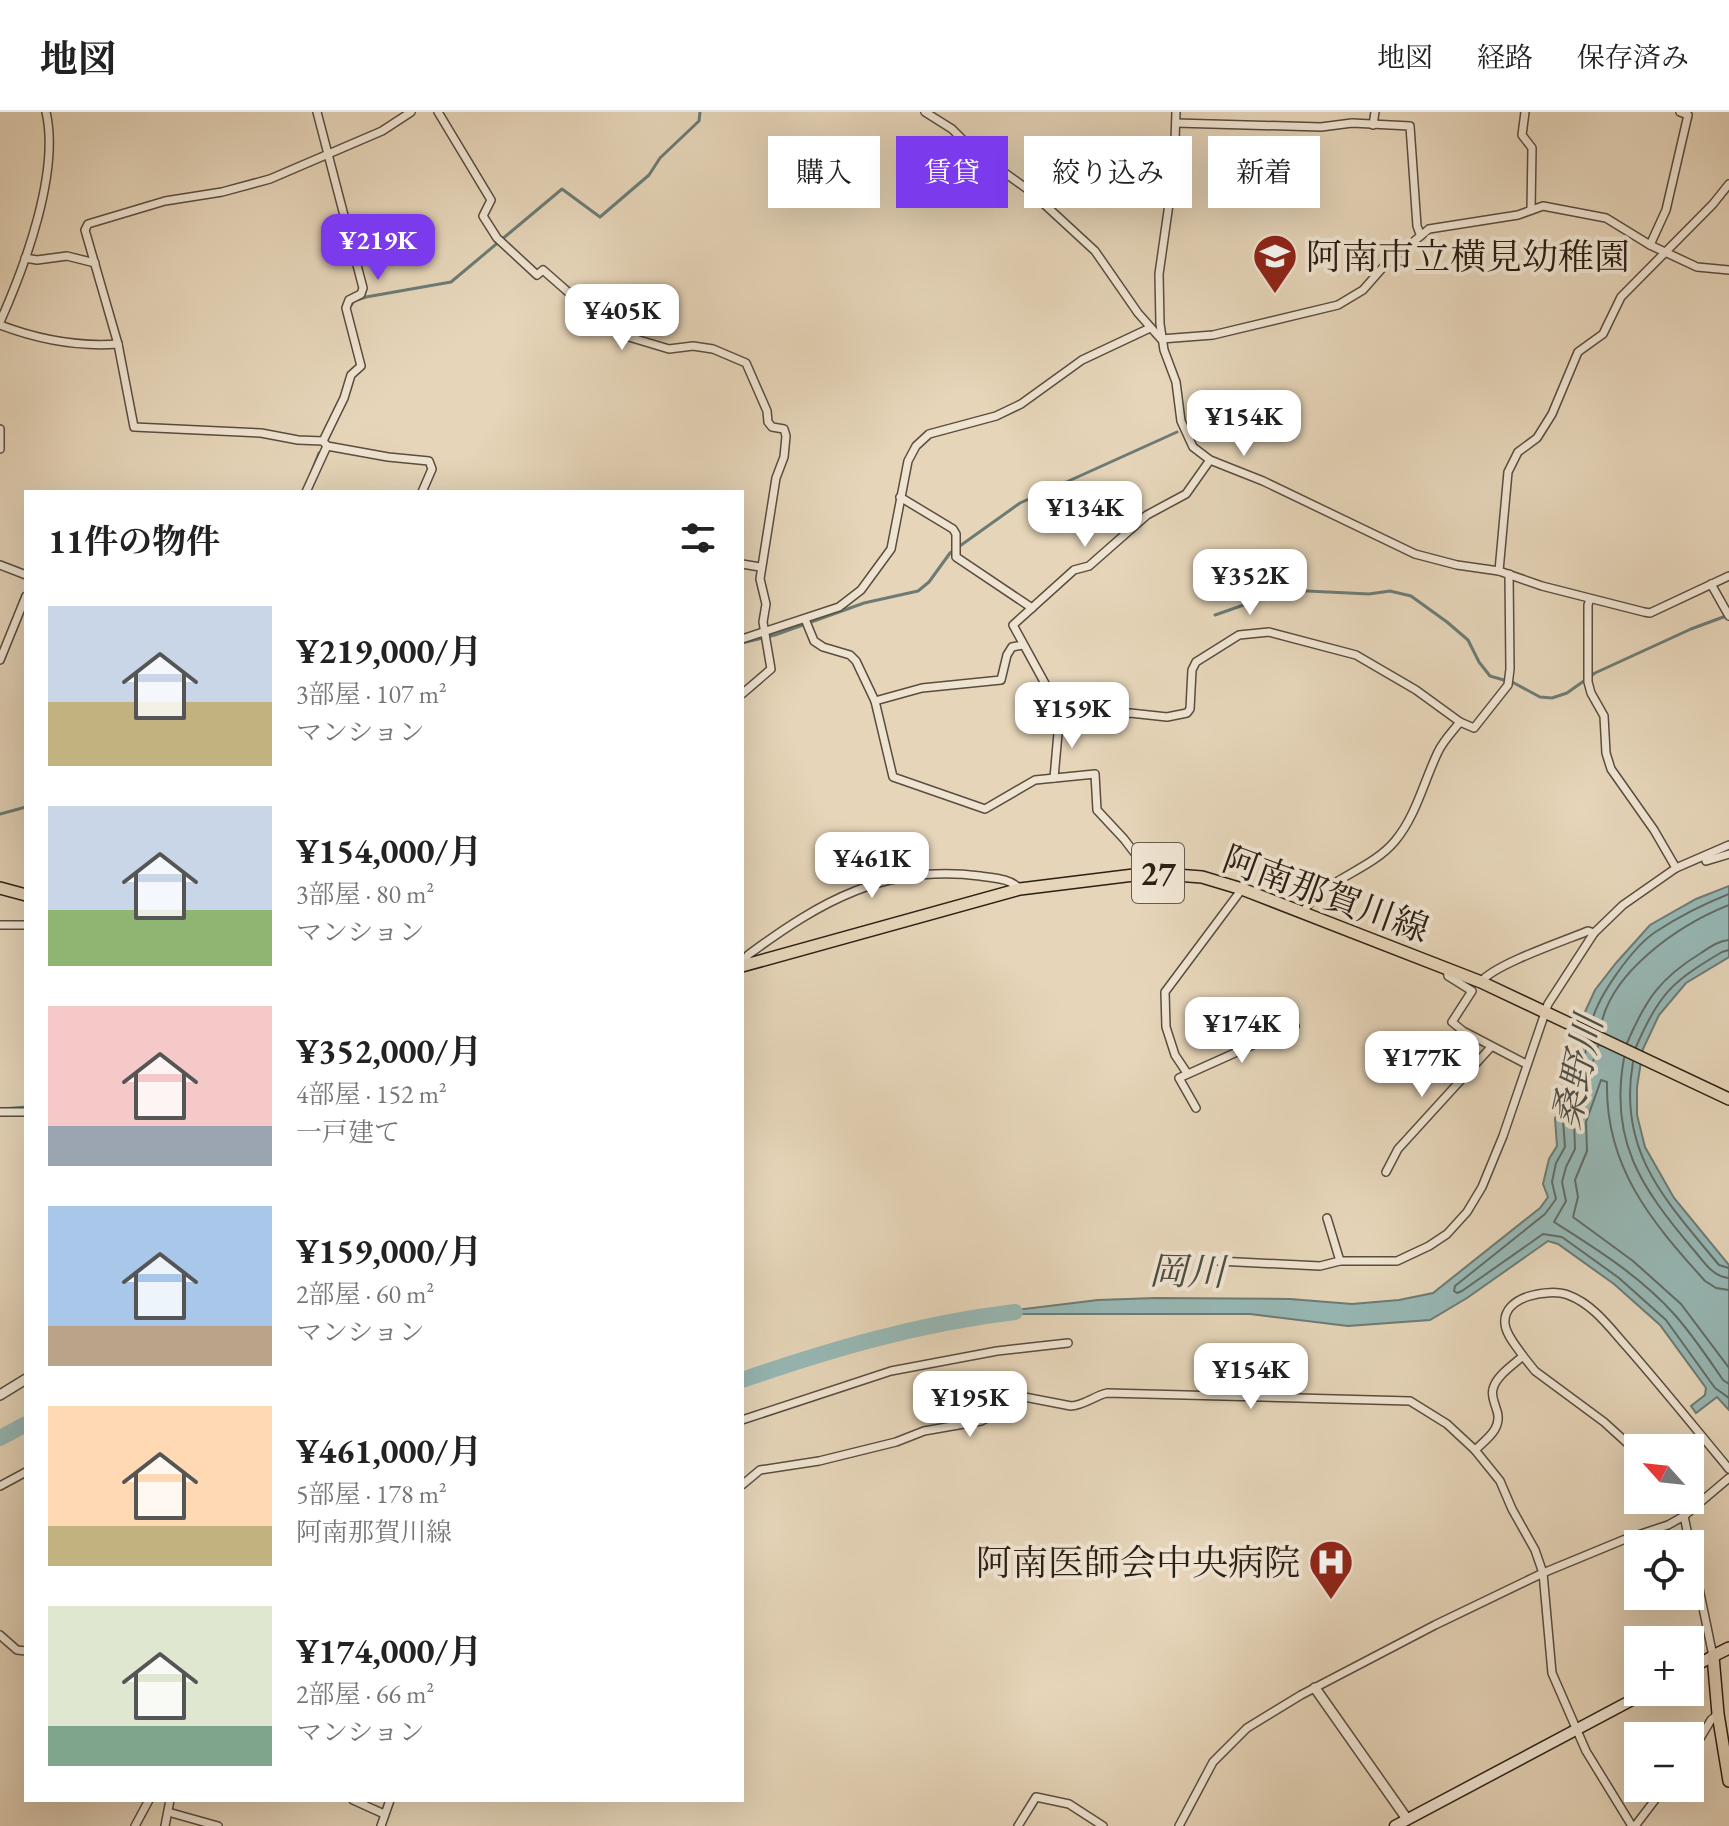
<!DOCTYPE html>
<html lang="ja">
<meta charset="utf-8">
<style>
body{margin:0;font-family:"EB Garamond","Noto Serif JP",serif;background:#f6f6f6;color:#222;height:100vh;display:flex;flex-direction:column;font-size:30px;white-space:nowrap}
*{box-sizing:border-box;margin:0}
p{font-size:26px;color:#767676}
.icon{flex:none;width:44px;height:44px;fill:none;stroke:currentColor;stroke-width:2;stroke-linecap:round;stroke-linejoin:round}
.map{position:relative;flex:1;overflow:hidden}
.details{position:absolute;left:24px;top:378px;width:720px;height:1312px;display:flex;flex-direction:column;background:#fff;border-radius:0px;box-shadow:0 8px 32px #0002}
.details>*{flex:none}
.hud{position:absolute;left:768px;top:24px;width:760px;height:72px;display:flex;gap:16px}
.needle{width:52px;rotate:297deg}
.tools{position:absolute;left:1624px;top:1322px;display:grid;gap:16px}
.tools a{display:grid;place-items:center;width:80px;height:80px;border-radius:0px;background:#fff;box-shadow:0 8px 32px #0002;font-size:40px}
.price{position:absolute;translate:-50% -68px;padding:0 18px;border-radius:16px;background:#fff;color:#222;font-size:26px;line-height:52px;filter:drop-shadow(0 2px 4px #0008)}
.price::after{content:'';position:absolute;left:50%;top:48px;width:24px;height:18px;margin-left:-12px;background:inherit;clip-path:polygon(0 0,100% 0,50% 100%)}
.price.on{background:#7c3aed;color:#fff}
ul{padding:0;list-style:none}
li{display:flex;align-items:center;gap:24px;height:200px;padding:0 24px}
li span{display:grid;place-items:center;flex:none;width:224px;height:160px;border-radius:0px;color:#555}
li>.icon{margin-inline-start:auto}
span .icon{width:96px;height:96px;fill:#fffc;stroke-width:1}
li b{font-size:34px}
h2{display:flex;justify-content:space-between;align-items:center;height:96px;padding:0 24px;font-size:34px}
.pill{padding:0 28px;border-radius:0px;background:#fff;box-shadow:0 8px 32px #0002;font-size:28px;line-height:72px}
.pill.on{background:#7c3aed;color:#fff}
header{display:flex;align-items:center;gap:48px;box-sizing:border-box;height:112px;padding:0 40px;background:#fff;border-bottom:2px solid #e0e0e0}
header strong{font-size:38px}
nav{display:flex;gap:44px;margin-inline-start:auto;font-size:28px}
.map>svg:first-child{display:block}
.water{fill:#97b8b5;stroke:#6c7b75;stroke-width:2}
.lines{fill:none;stroke-linecap:round;stroke-linejoin:round}
.shore{stroke:#626c65;stroke-width:2}
.stream{stroke:#6c7b75;stroke-width:3}
.river{stroke:#97b8b5;stroke-width:16}
.minor-casing{stroke:#5a4d3e;stroke-width:10}
.tertiary-casing{stroke:#5a4d3e;stroke-width:12}
.secondary-casing{stroke:#2c2015;stroke-width:13}
.primary-casing{stroke:#2c2015;stroke-width:14}
.minor{stroke:#efe4d2;stroke-width:7}
.tertiary{stroke:#efe4d2;stroke-width:9}
.secondary{stroke:#efe4d2;stroke-width:10}
.primary{stroke:#e6d5b9;stroke-width:11}
.labels{text-anchor:middle;dominant-baseline:central;stroke-width:8;stroke-linejoin:round;paint-order:stroke}
.shield{fill:#efe4d2;stroke:#665b4e;stroke-width:2}
.shield-label{font-size:34px;font-weight:bold;fill:#2c2015}
.poi-label{font-size:36px;fill:#2c2015;stroke:#efe4d2;text-anchor:start}
.street-label{font-size:36px;fill:#2c2015;stroke:#efe4d2}
.water-label{font-size:38px;font-style:italic;fill:#4c4e45;stroke:#efe4d2}
</style>
<header>
<strong>地図</strong>
<nav><a>地図</a><a>経路</a><a>保存済み</a></nav>
</header>
<div class="map">
<svg width="1729" height="1714" viewBox="0 0 1729 1714">
<rect width="100%" height="100%" fill="#e6d5b9"/>
<filter id="stains"><feTurbulence type="fractalNoise" baseFrequency=".0025" numOctaves="4"/><feColorMatrix values="0 0 0 0 .2 0 0 0 0 .09 0 0 0 0 .02 0 0 0 .5 -.17"/></filter>
<radialGradient id="worn" r=".72"><stop offset=".6" stop-color="#630" stop-opacity="0"/><stop offset="1" stop-color="#630" stop-opacity=".3"/></radialGradient>
<path class="water" d="M1729 774V845L1686 871 1659 903 1643 937 1637 975V1003L1645 1035 1674 1086 1729 1153V1298L1717 1285 1696 1301 1691 1294 1705 1283 1706 1276 1660 1213 1614 1172 1558 1132 1548 1129 1467 1186 1430 1208 1348 1214 1250 1202H984L1098 1188 1156 1186 1290 1187 1352 1192 1399 1188 1433 1181 1540 1096 1548 1085 1543 1072 1549 1047 1557 1034 1555 1007 1581 931 1584 902 1595 878 1616 851 1650 813 1696 787Z"/>
<g class="lines">
<g class="shore">
<path d="M1591 914C1595 887 1634 833 1657 819 1680 804 1704 792 1729 782"/>
<path d="M1600 918C1609 860 1679 813 1729 793"/>
<path d="M1589 929 1563 1008 1565 1035 1556 1051 1552 1070 1556 1087 1545 1102 1455 1174 1454 1179 1457 1181 1462 1179 1543 1122 1562 1125 1619 1166 1666 1208 1715 1276 1729 1286"/>
<path d="M1627 931C1646 887 1660 866 1701 841 1710 835 1718 829 1729 828"/>
<path d="M1598 934 1574 1009 1575 1037 1566 1055 1562 1070 1566 1089 1554 1110C1595 1136 1640 1164 1674 1202 1692 1222 1708 1246 1723 1268L1729 1272"/>
<path d="M1636 935C1659 881 1673 869 1722 840L1729 838"/>
<path d="M1624 946C1609 1029 1641 1075 1692 1136 1703 1148 1712 1165 1729 1166"/>
<path d="M1633 950C1617 1040 1666 1089 1719 1153L1729 1156"/>
<path d="M1729 1178 1716 1176 1705 1169C1651 1109 1605 1055 1607 970L1601 968 1586 1010 1587 1039 1575 1068 1578 1085 1573 1105 1633 1149 1681 1192 1729 1256"/>
</g>
<g class="stream">
<path d="M350 195 354 189 366 185 451 170 562 77 600 105 649 63 660 46 699 9 700 0"/>
<path d="M344 293 351 274"/>
<path d="M311 361 319 341"/>
<path d="M1215 503 1287 478 1369 482 1390 479 1411 484 1447 510 1468 528 1479 550 1490 564 1514 571 1540 585 1552 586 1567 581 1595 561 1691 517 1726 504"/>
<path d="M742 531 775 523 864 491 918 479 929 470 950 441 1020 391 1177 320"/>
<path d="M0 702 26 695"/>
<path d="M2 997 26 995"/>
</g>
<g class="river">
<path d="M742 1268C832 1237 921 1211 1015 1200"/>
<path d="M0 1326 26 1312"/>
</g>
<g class="minor-casing">
<g id="minor">
<path d="M317 0 363 176 361 182 349 188 346 196 361 254 351 263 344 286 323 329"/>
<path d="M438 0 491 88 483 104 497 126 537 163 543 158 608 215 629 225 669 237 693 234 713 237 746 251 767 299 768 310 772 315 784 317 786 324 784 345 776 366 760 467 766 492 763 510 771 557 742 582"/>
<path d="M925 0 952 17 973 38 1030 79 1095 139 1138 201 1161 227 1213 223 1338 193 1363 178 1385 153 1429 117 1518 103 1543 94 1606 106 1650 133 1697 155 1729 158"/>
<path d="M1176 0 1174 57 1159 162 1160 212 1164 238 1176 270 1181 309 1193 335 1210 348 1263 369 1415 442 1457 453 1499 459 1542 474 1644 500 1650 501 1729 464"/>
<path d="M1525 0 1522 23 1532 36 1531 98"/>
<path d="M1176 11 1321 15 1352 11 1410 14 1417 114 1420 122"/>
<path d="M1373 13 1375 0"/>
<path d="M1650 133 1666 98 1688 3 1680 0"/>
<path d="M25 146 37 148 67 144 95 151"/>
<path d="M0 210C25 154 60 60 46 0"/>
<path d="M0 213C37 227 78 235 118 232"/>
<path d="M0 317V337"/>
<path d="M327 334 323 329 298 328 261 321 134 315 118 232 85 118 88 112 165 89 222 80 270 67 382 19 411 0"/>
<path d="M306 380 327 334 388 345 429 349 432 357 422 380"/>
<path d="M900 385 953 417 956 422V445L1032 496"/>
<path d="M742 452 760 455"/>
<path d="M0 453 26 463"/>
<path d="M1499 459 1508 360 1518 340 1537 326 1552 302 1578 240 1603 222 1621 185 1713 92 1729 72"/>
<path d="M1711 472 1729 504"/>
<path d="M805 507 814 529 823 535 850 543 856 549 875 589 893 665 985 697 1035 668 1095 662 1097 698 1124 727 1150 761"/>
<path d="M742 527 839 495 861 478 891 437 908 349 916 334 929 322 996 304 1021 292 1082 248 1150 216"/>
<path d="M0 548 26 484"/>
<path d="M875 589 922 576 1001 568 1007 543 1012 535 1023 533"/>
<path d="M1060 606 1130 601 1167 605 1187 601 1190 597 1192 558 1196 550 1239 523 1269 520 1356 543 1416 578 1460 610"/>
<path d="M1054 666 1060 599 1013 513 1074 458 1089 454 1147 403 1186 382 1210 348"/>
<path d="M1706 749 1729 742"/>
<path d="M1676 756 1729 733"/>
<path d="M1303 800C1324 767 1370 759 1395 729 1416 704 1424 669 1438 640 1443 629 1452 620 1460 610L1474 616 1508 573 1510 557 1509 462"/>
<path d="M0 813H26"/>
<path d="M742 853 748 843C821 789 885 752 980 764 993 766 1010 766 1020 777"/>
<path d="M1447 856 1448 864 1472 879 1452 910 1463 919 1526 952"/>
<path d="M1481 870C1493 853 1566 828 1588 819L1594 821 1623 793 1676 756 1654 718 1611 657 1606 641 1604 604 1591 581 1588 570V493L1590 487"/>
<path d="M1187 961 1175 943 1166 915 1165 880 1242 777"/>
<path d="M1196 996 1179 966 1295 914"/>
<path d="M0 1000H26"/>
<path d="M1386 1060 1398 1037 1491 935"/>
<path d="M1327 1106 1340 1149"/>
<path d="M1218 1149 1320 1154 1340 1149H1397L1429 1134 1447 1122 1467 1100 1482 1075 1503 1024 1548 892 1594 821"/>
<path d="M1523 1244 1535 1259 1604 1310 1637 1340"/>
<path d="M742 1308 891 1259 997 1239 1068 1231"/>
<path d="M1475 1338C1488 1326 1504 1315 1496 1296 1494 1289 1491 1284 1493 1277 1496 1264 1513 1253 1523 1244 1517 1235 1506 1223 1505 1212 1502 1184 1549 1176 1568 1183 1593 1192 1610 1216 1627 1235 1662 1275 1695 1316 1729 1357"/>
<path d="M742 1373 760 1358 819 1349 896 1330 924 1319 981 1309 987 1306 998 1287 1003 1283 1009 1282 1071 1294C1085 1293 1094 1284 1107 1281L1410 1289 1447 1312 1475 1338 1500 1369 1512 1397 1535 1438 1543 1461 1552 1561 1586 1639 1632 1714"/>
<path d="M0 1374 26 1360"/>
<path d="M1684 1404 1713 1544"/>
<path d="M0 1523 17 1538 26 1539"/>
<path d="M1690 1643 1711 1608 1718 1602"/>
<path d="M353 1688 384 1702"/>
<path d="M168 1700 218 1714"/>
<path d="M135 1714 149 1688"/>
<path d="M165 1714 170 1688"/>
<path d="M381 1714 390 1688"/>
<path d="M1018 1714 1036 1685 1069 1692 1103 1714"/>
<path d="M1179 1714 1213 1650 1247 1616 1301 1583 1435 1513 1543 1461 1623 1428 1668 1413 1684 1404 1729 1366"/>
<path d="M1635 1714 1664 1676"/>
</g>
</g>
<g class="tertiary-casing">
<g id="tertiary">
<path d="M0 1283 26 1267"/>
<path d="M1315 1576 1407 1707"/>
</g>
</g>
<g class="secondary-casing">
<g id="secondary">
<path d="M1690 1557 1713 1544"/>
<path d="M1395 1714 1647 1580"/>
</g>
</g>
<g class="primary-casing">
<g id="primary">
<path d="M0 776 26 783"/>
<path d="M742 854 1020 777 1150 761 1202 765 1242 777 1481 870 1729 987"/>
<path d="M1729 1536 1713 1544 1718 1602 1729 1669"/>
</g>
</g>
<use href="#minor" class="minor"/>
<use href="#tertiary" class="tertiary"/>
<use href="#secondary" class="secondary"/>
<use href="#primary" class="primary"/>
</g>
<defs>
<g id="school-pin" transform="scale(2.3)"><path d="M0 17L-7.5 6A9.5 9.5 0 1 1 7.5 6Z" fill="#8f2418" stroke="#efe4d2"/><path d="M0-5L7-2L0 1L-7-2ZM-4 1L0 2.5L4 1V4Q0 6-4 4Z" fill="#fff"/></g>
<g id="hospital-pin" transform="scale(2.3)"><path d="M0 17L-7.5 6A9.5 9.5 0 1 1 7.5 6Z" fill="#8f2418" stroke="#efe4d2"/><path d="M-5-5h3v3.5h4V-5h3V5h-3V1.5h-4V5h-3Z" fill="#fff"/></g>
</defs>
<g fill-rule="evenodd">
<use href="#school-pin" x="1275" y="144"/>
<use href="#hospital-pin" x="1331" y="1450"/>
</g>
<g class="labels">
<rect class="shield" x="1132" y="731" width="52" height="60" rx="6"/>
<g class="shield-label">
<text x="1158" y="761">27</text>
</g>
<g class="poi-label">
<text x="1306" y="144">阿南市立横見幼稚園</text>
<text x="1300" y="1450" text-anchor="end">阿南医師会中央病院</text>
</g>
<g class="street-label">
<text transform="translate(1326 782) rotate(20)">阿南那賀川線</text>
</g>
<g class="water-label">
<text transform="translate(1577 960) rotate(-78)">桑野川</text>
<text transform="translate(1187 1159) rotate(1)">岡川</text>
</g>
</g>
<rect width="100%" height="100%" filter="url(#stains)"/>
<rect width="100%" height="100%" fill="url(#worn)"/>
</svg>
<div class="tools">
<a><svg class="needle" viewBox="-14 -14 28 28"><path d="M0-13l5 13h-10z" fill="#e53935"/><path d="M0 13l5-13h-10z" fill="#767676"/></svg></a>
<a><svg class="icon" aria-label="locate" viewBox="0 0 24 24"><circle cx="12" cy="12" r="6"/><path d="M12 2v4M12 18v4M2 12h4M18 12h4"/></svg></a>
<a>+</a>
<a>−</a>
</div>
<b class="price on" style="left:378px;top:170px">¥219K</b>
<b class="price" style="left:622px;top:240px">¥405K</b>
<b class="price" style="left:1244px;top:346px">¥154K</b>
<b class="price" style="left:1085px;top:437px">¥134K</b>
<b class="price" style="left:1250px;top:505px">¥352K</b>
<b class="price" style="left:1072px;top:638px">¥159K</b>
<b class="price" style="left:872px;top:788px">¥461K</b>
<b class="price" style="left:1242px;top:953px">¥174K</b>
<b class="price" style="left:1422px;top:987px">¥177K</b>
<b class="price" style="left:1251px;top:1299px">¥154K</b>
<b class="price" style="left:970px;top:1327px">¥195K</b>
<div class="hud">
<a class="pill">購入</a>
<a class="pill on">賃貸</a>
<a class="pill">絞り込み</a>
<a class="pill">新着</a>
</div>
<section class="details">
<h2>11件の物件<svg class="icon" aria-label="filters" viewBox="0 0 24 24"><path d="M4 7h16M4 17h16"/><circle cx="9" cy="7" r="2"/><circle cx="15" cy="17" r="2"/></svg></h2>
<ul>
<li><span style="background:linear-gradient(#c9d6e8 60%,#c2b280 0)"><svg class="icon" aria-label="home" viewBox="0 0 24 24"><path d="M3 11l9-7 9 7M6 9v11h12V9"/></svg></span><div><b>¥219,000/月</b><p>3部屋 · 107 m²</p><p>マンション</p></div></li>
<li><span style="background:linear-gradient(#c9d6e8 65%,#8fb573 0)"><svg class="icon" aria-label="home" viewBox="0 0 24 24"><path d="M3 11l9-7 9 7M6 9v11h12V9"/></svg></span><div><b>¥154,000/月</b><p>3部屋 · 80 m²</p><p>マンション</p></div></li>
<li><span style="background:linear-gradient(#f6c9c9 75%,#9aa5b1 0)"><svg class="icon" aria-label="home" viewBox="0 0 24 24"><path d="M3 11l9-7 9 7M6 9v11h12V9"/></svg></span><div><b>¥352,000/月</b><p>4部屋 · 152 m²</p><p>一戸建て</p></div></li>
<li><span style="background:linear-gradient(#a9c7e8 75%,#b9a48a 0)"><svg class="icon" aria-label="home" viewBox="0 0 24 24"><path d="M3 11l9-7 9 7M6 9v11h12V9"/></svg></span><div><b>¥159,000/月</b><p>2部屋 · 60 m²</p><p>マンション</p></div></li>
<li><span style="background:linear-gradient(#ffd9b3 75%,#c2b280 0)"><svg class="icon" aria-label="home" viewBox="0 0 24 24"><path d="M3 11l9-7 9 7M6 9v11h12V9"/></svg></span><div><b>¥461,000/月</b><p>5部屋 · 178 m²</p><p>阿南那賀川線</p></div></li>
<li><span style="background:linear-gradient(#dfe7d0 75%,#7fa58c 0)"><svg class="icon" aria-label="home" viewBox="0 0 24 24"><path d="M3 11l9-7 9 7M6 9v11h12V9"/></svg></span><div><b>¥174,000/月</b><p>2部屋 · 66 m²</p><p>マンション</p></div></li>
</ul>
</section>
</div>
